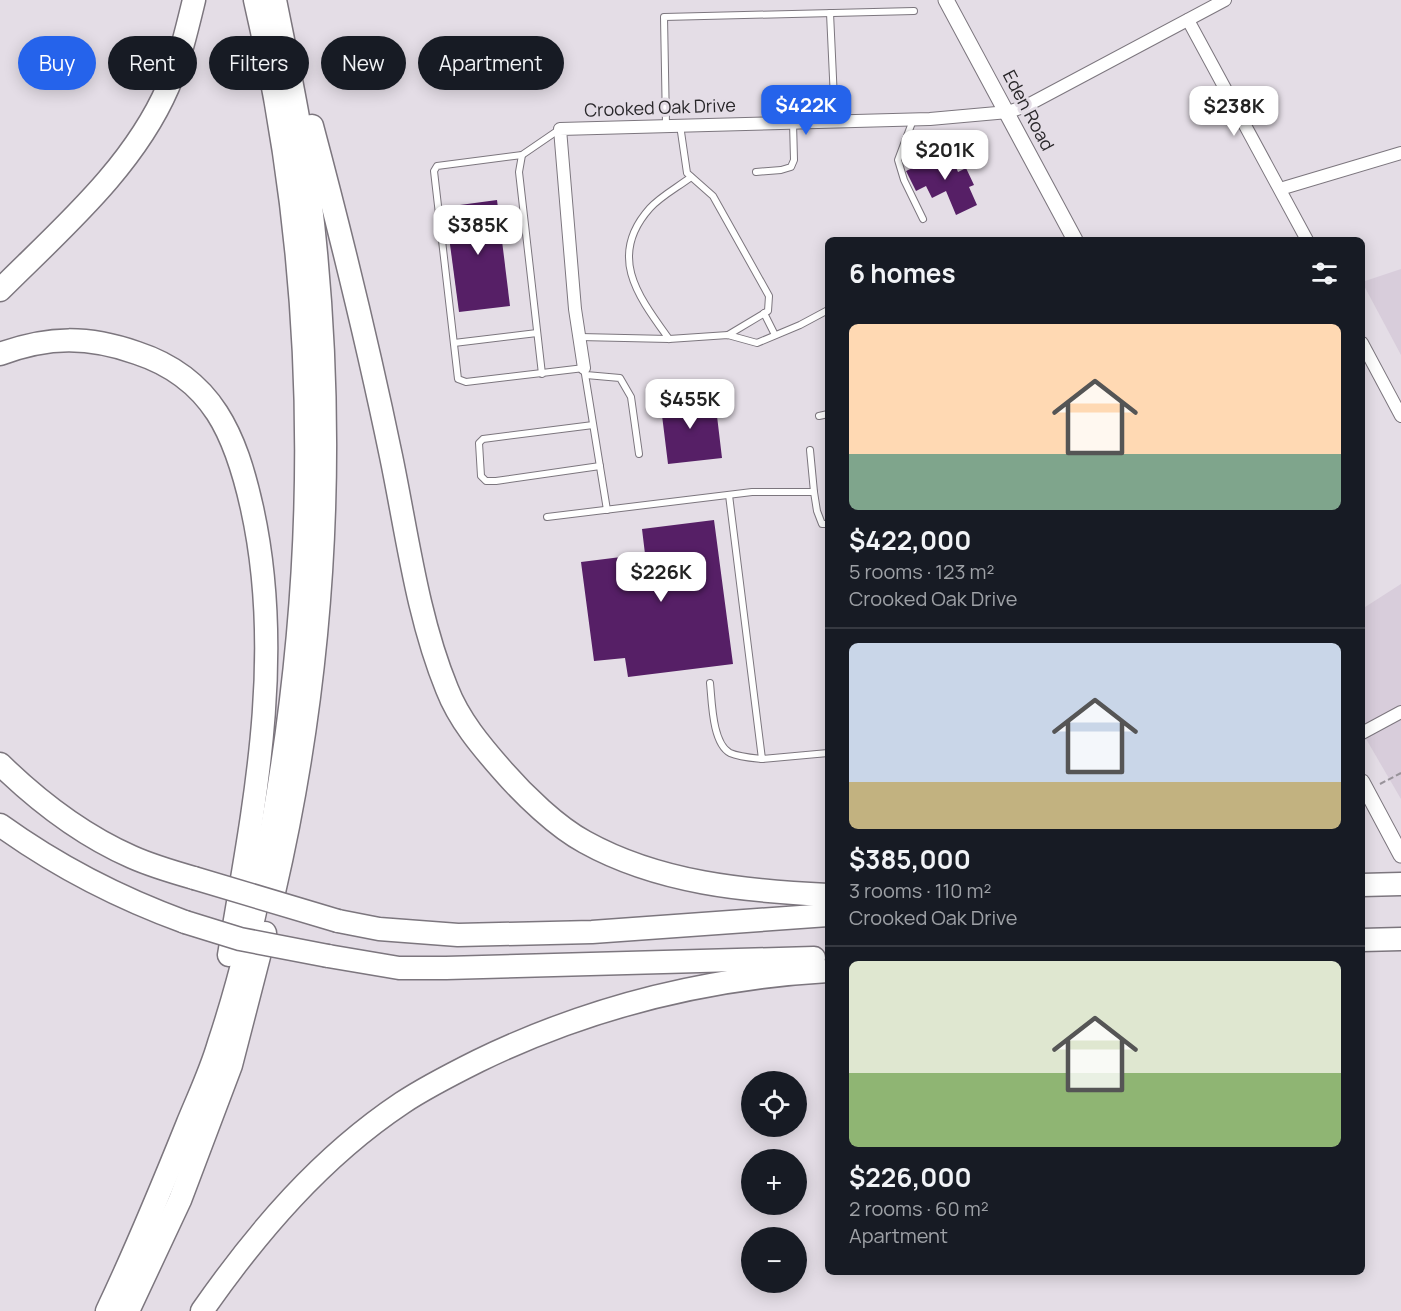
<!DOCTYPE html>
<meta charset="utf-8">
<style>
body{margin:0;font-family:Manrope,sans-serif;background:#242831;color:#f1f3f6;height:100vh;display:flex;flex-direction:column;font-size:22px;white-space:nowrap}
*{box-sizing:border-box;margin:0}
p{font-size:20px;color:#9ea1a6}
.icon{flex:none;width:33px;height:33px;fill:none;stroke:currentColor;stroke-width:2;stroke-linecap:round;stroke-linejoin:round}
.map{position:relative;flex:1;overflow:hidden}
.drawer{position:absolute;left:825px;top:237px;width:540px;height:1038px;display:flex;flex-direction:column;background:#171b24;border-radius:9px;box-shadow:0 3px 15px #0003}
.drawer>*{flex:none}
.top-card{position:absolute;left:18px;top:36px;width:570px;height:54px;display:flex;gap:12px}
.fabs{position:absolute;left:741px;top:1071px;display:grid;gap:12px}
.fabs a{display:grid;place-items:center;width:66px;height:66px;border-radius:50%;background:#171b24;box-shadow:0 3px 15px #0003;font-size:30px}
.price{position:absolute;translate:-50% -51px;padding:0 14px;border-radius:12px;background:#fff;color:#222;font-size:20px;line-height:39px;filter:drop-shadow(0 2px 3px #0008)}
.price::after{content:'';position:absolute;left:50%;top:36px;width:18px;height:14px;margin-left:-9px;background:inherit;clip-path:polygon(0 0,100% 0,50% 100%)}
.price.selected{background:#2563eb;color:#fff}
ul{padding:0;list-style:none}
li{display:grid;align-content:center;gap:12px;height:318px;padding:0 24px}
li+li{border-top:2px solid #363941}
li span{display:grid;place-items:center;height:186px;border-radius:9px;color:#555}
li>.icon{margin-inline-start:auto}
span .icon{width:108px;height:108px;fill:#fffc;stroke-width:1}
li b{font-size:26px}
h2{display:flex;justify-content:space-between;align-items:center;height:72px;padding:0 24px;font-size:26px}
.tag{padding:0 21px;border-radius:27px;background:#171b24;box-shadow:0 3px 15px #0003;font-size:21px;line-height:54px}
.tag.selected{background:#2563eb;color:#fff}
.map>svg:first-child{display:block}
.built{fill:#d8cddb}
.building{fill:#561f66}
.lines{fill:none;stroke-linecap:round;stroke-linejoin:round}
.service-casing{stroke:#7c767e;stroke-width:8}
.minor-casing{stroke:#7c767e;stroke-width:14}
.tertiary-casing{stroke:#7c767e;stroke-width:17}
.motorway-casing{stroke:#7c767e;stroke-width:25}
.path{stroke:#98939a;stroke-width:2;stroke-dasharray:6 3;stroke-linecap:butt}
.service{stroke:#fff;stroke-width:6}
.minor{stroke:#fff;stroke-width:12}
.tertiary{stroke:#fff;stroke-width:15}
.motorway{stroke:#fff;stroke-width:22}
.motorway-bridge-casing{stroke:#7c767e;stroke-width:25;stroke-linecap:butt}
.motorway-bridge{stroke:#fff;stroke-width:22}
.labels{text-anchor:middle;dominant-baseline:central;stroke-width:6;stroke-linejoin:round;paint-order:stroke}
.street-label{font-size:18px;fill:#29272a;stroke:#e4dde6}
</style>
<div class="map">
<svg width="1401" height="1311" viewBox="0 0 1401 1311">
<rect width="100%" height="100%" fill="#e4dde6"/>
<g class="built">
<path d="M1401 269V355L1362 282Z"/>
<path d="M1401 584V799L1362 732V609Z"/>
</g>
<g class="building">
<path d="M949 151 958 172 966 168 974 185 969 187 977 205 956 215 946 191 932 198 926 186 916 191 906 171Z"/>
<path d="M497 200 510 306 459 312 445 207Z"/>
<path d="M708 394 711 417 717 416 722 458 668 464 660 399Z"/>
<path d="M714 520 733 664 628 677 625 658 594 661 581 562 645 554 642 529Z"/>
</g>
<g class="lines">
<g class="service-casing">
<g id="service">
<path d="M830 13 835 121"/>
<path d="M913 120 898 160 904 180 923 219"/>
<path d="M666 125 664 17 914 11"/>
<path d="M680 125 687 173 713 196 769 296 768 311 728 335"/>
<path d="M560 129 522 155 437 166 434 171 458 379 466 382 584 368 607 510"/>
<path d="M522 155 519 172 542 374"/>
<path d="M756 172 781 170 791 167 794 160 793 122"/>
<path d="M764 313 775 335"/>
<path d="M580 337 669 339 728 335 757 343 800 325 828 310"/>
<path d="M669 339C638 296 607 256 650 208 661 196 678 187 691 177"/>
<path d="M454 343 537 333"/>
<path d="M586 375 620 378 631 397 639 454"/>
<path d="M819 416 828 414"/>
<path d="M593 425 483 439 479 443 481 476 486 481H496L600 466"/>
<path d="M810 450 814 492"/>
<path d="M729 495 762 759 828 753"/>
<path d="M547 517 752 492H814L817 511 822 524H828"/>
<path d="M710 683C712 701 712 743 730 753 739 757 752 758 762 759"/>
</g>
</g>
<g class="minor-casing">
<g id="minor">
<path d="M1188 20 1307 240"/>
<path d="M1280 189 1401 153"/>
<path d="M1362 343 1401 416"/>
<path d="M584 368 575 309 560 129 930 119 1008 112 1026 106 1225 0"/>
<path d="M1362 733 1401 712"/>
</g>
</g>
<g class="tertiary-casing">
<g id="tertiary">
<path d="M946 0 1075 240"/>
<path d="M1362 782 1401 855"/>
</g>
</g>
<g class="motorway-casing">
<g id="motorway">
<path d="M312 126C341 235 368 345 391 456 407 533 417 616 447 689 459 720 481 746 503 771 524 795 557 827 585 842 659 883 745 891 828 895"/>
<path d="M0 290C61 229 133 168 168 87 180 59 187 29 194 0"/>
<path d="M0 354C49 336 88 336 137 353 213 378 236 436 252 508 285 657 254 807 229 955"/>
<path d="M0 764C38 801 84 836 132 857 152 866 173 872 194 878"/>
<path d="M0 825C57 866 119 898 185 922"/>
<path d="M1362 885 1401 884"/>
<path d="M274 892C327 663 338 429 310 197 302 130 288 65 275 0"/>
<path d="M338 921 379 929 458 935 592 932 828 915"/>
<path d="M1362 940 1401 939"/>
<path d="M328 956 399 968H446L814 958"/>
<path d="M107 1311C136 1250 162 1187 187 1125 198 1098 211 1071 219 1043 249 953 268 859 282 766 321 510 313 252 255 0"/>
<path d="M128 1311 180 1200 231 1065 265 933"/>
<path d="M202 1311C257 1232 321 1157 402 1103 426 1087 452 1074 478 1061 587 1008 707 978 828 971"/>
</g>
</g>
<path class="path" d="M1380 784 1401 773"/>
<use href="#service" class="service"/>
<use href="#minor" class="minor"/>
<use href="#tertiary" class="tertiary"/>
<use href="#motorway" class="motorway"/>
<g class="motorway-bridge-casing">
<g id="motorway-bridge">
<path d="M194 878 338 921"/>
<path d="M185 922 240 939 328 956"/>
</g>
</g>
<use href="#motorway-bridge" class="motorway-bridge"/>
</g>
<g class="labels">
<g class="street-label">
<text transform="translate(660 107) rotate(-2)">Crooked Oak Drive</text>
<text transform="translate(1029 110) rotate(62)">Eden Road</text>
</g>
</g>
</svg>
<div class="fabs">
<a><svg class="icon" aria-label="locate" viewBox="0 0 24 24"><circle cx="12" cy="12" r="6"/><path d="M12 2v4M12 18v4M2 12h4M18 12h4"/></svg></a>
<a>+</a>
<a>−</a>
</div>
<b class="price selected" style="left:806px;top:136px">$422K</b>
<b class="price" style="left:1234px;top:137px">$238K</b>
<b class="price" style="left:945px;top:181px">$201K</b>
<b class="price" style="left:478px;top:256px">$385K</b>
<b class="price" style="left:690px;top:430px">$455K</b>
<b class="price" style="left:661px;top:603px">$226K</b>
<div class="top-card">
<a class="tag selected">Buy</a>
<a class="tag">Rent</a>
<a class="tag">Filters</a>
<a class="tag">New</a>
<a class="tag">Apartment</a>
</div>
<section class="drawer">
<h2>6 homes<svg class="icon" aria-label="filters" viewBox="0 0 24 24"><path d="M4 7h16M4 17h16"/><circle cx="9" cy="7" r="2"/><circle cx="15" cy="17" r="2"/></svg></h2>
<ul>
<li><span style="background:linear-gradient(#ffd9b3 70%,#7fa58c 0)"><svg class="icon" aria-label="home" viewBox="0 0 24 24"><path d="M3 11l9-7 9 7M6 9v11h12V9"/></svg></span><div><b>$422,000</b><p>5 rooms · 123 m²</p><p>Crooked Oak Drive</p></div></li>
<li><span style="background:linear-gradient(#c9d6e8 75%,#c2b280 0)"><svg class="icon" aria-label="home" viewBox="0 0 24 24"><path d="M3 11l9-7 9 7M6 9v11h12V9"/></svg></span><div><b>$385,000</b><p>3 rooms · 110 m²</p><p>Crooked Oak Drive</p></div></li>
<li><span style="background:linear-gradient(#dfe7d0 60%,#8fb573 0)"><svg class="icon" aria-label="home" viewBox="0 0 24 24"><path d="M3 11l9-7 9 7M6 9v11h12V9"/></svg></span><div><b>$226,000</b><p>2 rooms · 60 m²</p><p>Apartment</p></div></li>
</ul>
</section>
</div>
